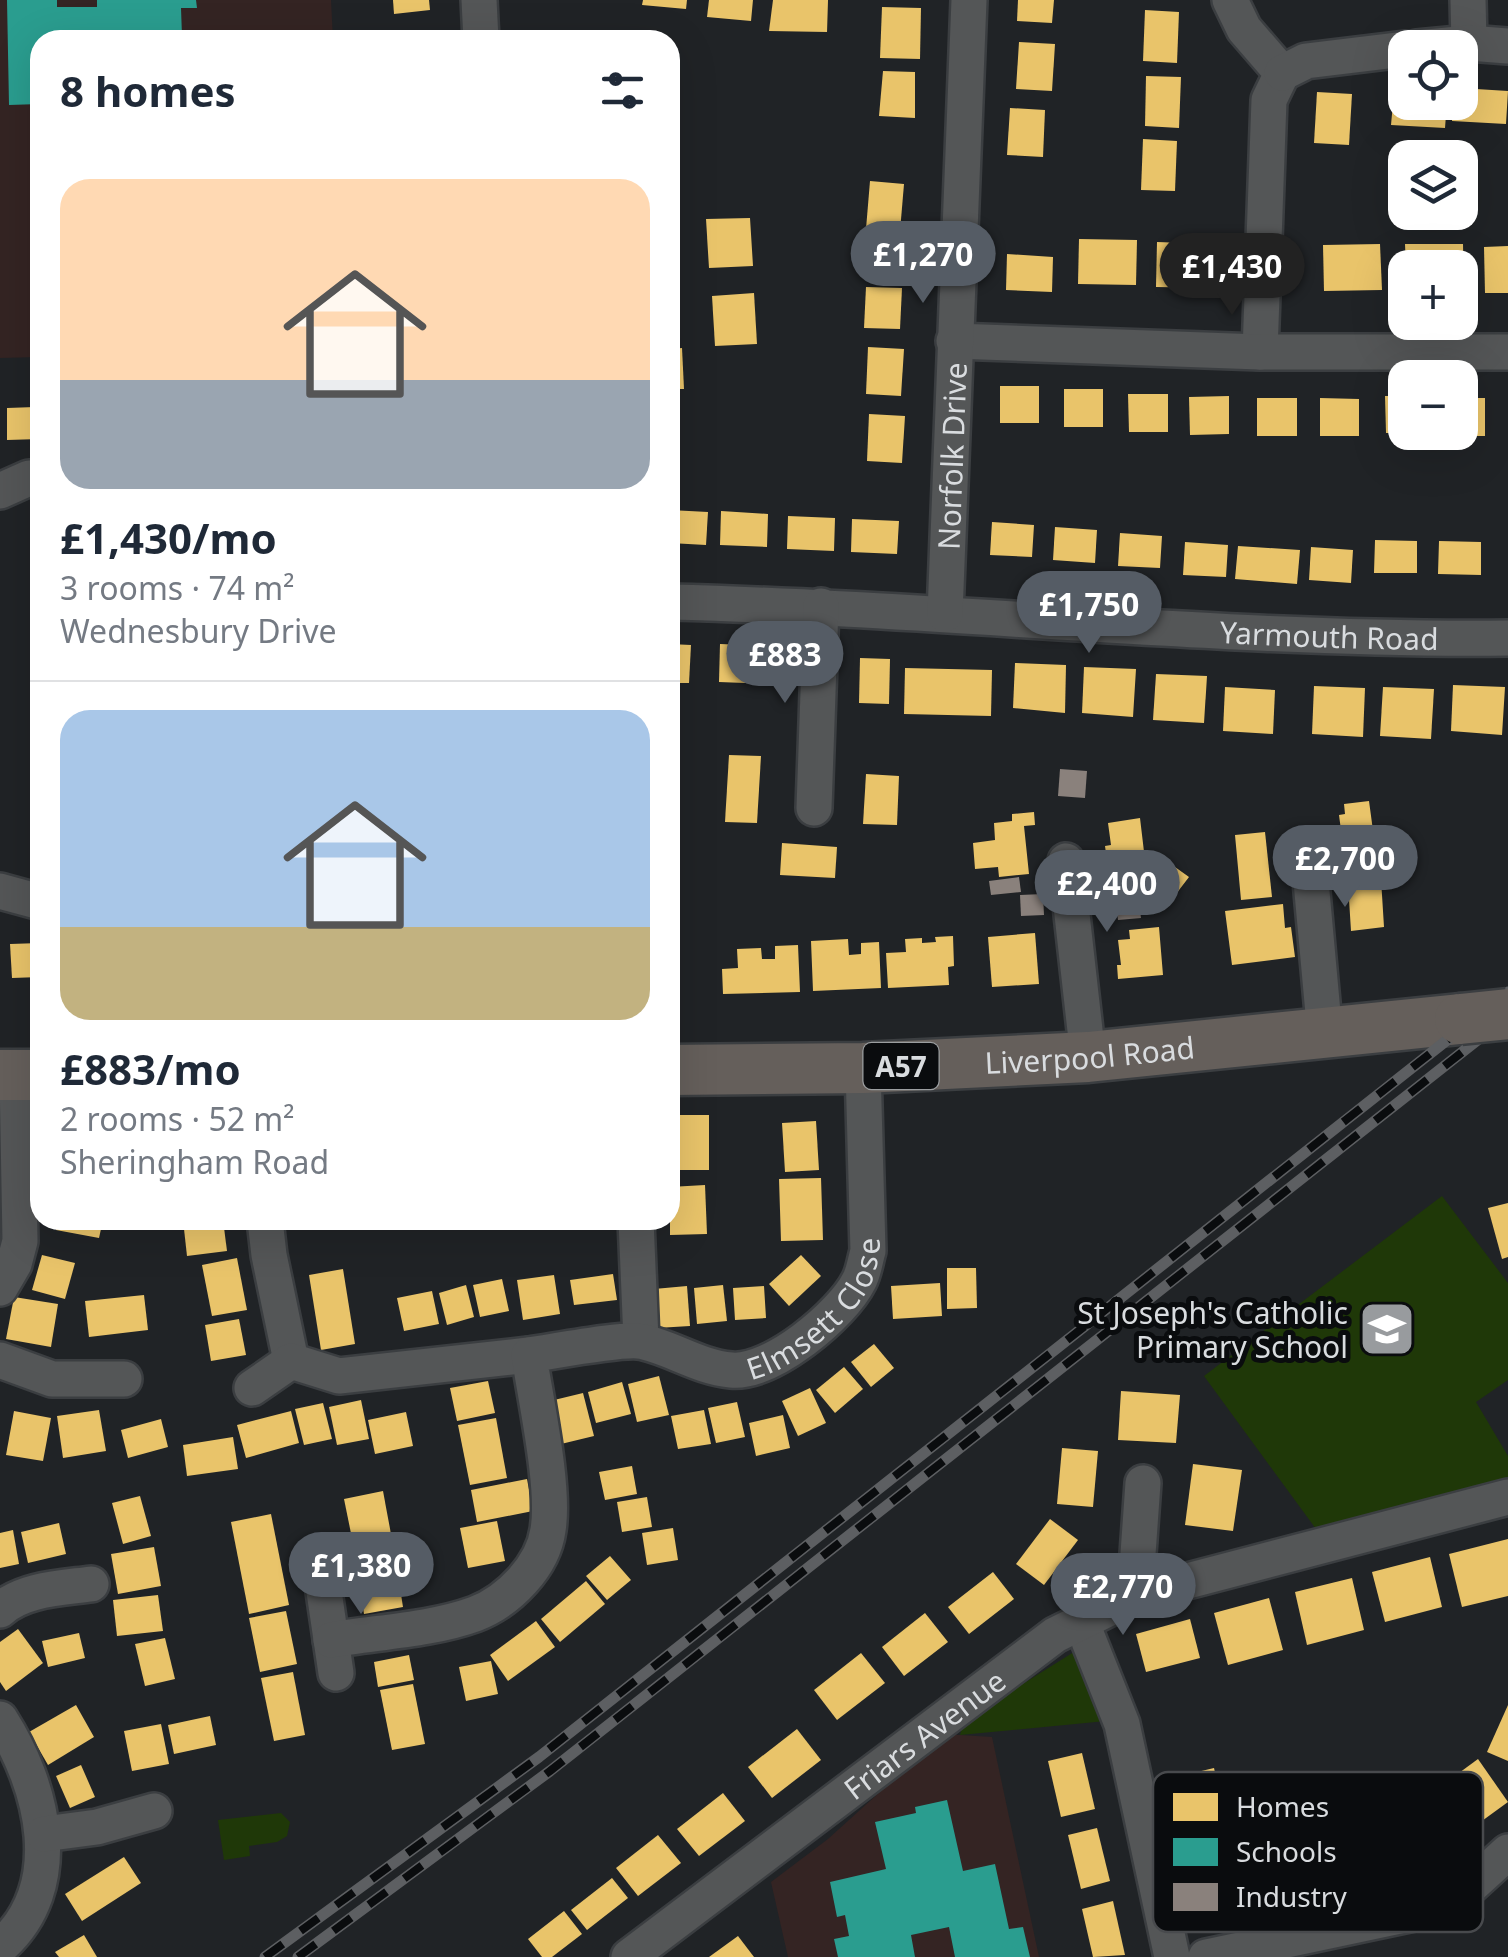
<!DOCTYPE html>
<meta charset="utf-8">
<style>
body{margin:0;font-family:"Noto Sans",sans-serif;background:#f2f2f3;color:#1f2937;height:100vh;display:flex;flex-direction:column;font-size:38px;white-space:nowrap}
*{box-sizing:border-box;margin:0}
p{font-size:32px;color:#747a83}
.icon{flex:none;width:55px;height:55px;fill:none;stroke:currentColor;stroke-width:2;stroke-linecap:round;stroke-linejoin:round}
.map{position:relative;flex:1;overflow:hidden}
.side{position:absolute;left:30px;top:30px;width:650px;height:1200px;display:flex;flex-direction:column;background:#fff;border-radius:30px;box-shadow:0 10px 40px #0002}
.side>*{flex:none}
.controls{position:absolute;left:1388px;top:30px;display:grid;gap:20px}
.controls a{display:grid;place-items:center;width:90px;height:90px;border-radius:20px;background:#fff;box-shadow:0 10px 40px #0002;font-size:50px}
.price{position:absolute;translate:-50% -85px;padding:0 22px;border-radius:35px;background:#555c65;color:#fff;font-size:32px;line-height:65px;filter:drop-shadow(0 2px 5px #0008)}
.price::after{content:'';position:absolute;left:50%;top:60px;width:30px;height:22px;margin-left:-15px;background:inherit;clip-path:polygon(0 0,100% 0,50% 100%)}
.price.selected{background:#222;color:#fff}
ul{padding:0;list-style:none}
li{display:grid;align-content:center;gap:20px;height:530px;padding:0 30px}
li+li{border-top:2px solid #e0e1e3}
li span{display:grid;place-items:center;height:310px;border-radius:30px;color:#555}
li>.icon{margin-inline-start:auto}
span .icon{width:180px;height:180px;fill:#fffc;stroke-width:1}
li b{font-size:42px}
h2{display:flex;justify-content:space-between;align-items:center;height:120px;padding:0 30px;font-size:42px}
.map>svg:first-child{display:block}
.education{fill:#342423}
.green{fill:#1f3808}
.homes{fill:#e9c46a}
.schools{fill:#2a9d8f}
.industry{fill:#8a817c}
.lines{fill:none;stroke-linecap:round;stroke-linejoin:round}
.minor-casing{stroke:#3b3e41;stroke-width:40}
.highway-casing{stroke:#3b3e41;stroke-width:55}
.minor{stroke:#545657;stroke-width:35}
.highway{stroke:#655f5b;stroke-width:50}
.rail-casing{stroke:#5d5f62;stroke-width:11}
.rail{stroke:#0a0c0e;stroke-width:8;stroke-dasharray:22;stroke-linecap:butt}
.highway-bridge-casing{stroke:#3b3e41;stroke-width:55;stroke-linecap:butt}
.highway-bridge{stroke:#655f5b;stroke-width:50}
.labels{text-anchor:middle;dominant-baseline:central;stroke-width:10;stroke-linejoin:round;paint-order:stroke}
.shield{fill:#0a0c0e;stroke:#9b9ea0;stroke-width:2.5}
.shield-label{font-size:28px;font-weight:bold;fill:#d9dcdf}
.street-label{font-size:30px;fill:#d9dcdf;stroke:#0a0c0e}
.poi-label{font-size:30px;fill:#d9dcdf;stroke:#0a0c0e;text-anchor:end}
.key{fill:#0a0c0e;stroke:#484a4d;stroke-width:2.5}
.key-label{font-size:28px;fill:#d9dcdf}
</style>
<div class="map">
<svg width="1508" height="1957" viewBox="0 0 1508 1957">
<rect width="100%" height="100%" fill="#202326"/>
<g class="education">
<path d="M0 0H331L333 40H40V357L0 358Z"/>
<path d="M944 1734 992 1737 1039 1957H788L771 1882 828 1839Z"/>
</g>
<g class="green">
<path d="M1442 1196 1508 1283V1380L1476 1402 1508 1456V1477L1457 1494 1316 1529 1204 1376Z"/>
<path d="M1085 1645 1106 1721 960 1735 964 1721Z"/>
<path d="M281 1813 290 1822 287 1836 277 1842 249 1846 250 1856 224 1860 218 1820Z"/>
</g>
<g class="homes">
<path d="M393 0H429L430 10 394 14Z"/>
<path d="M643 0H687L686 9 642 5Z"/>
<path d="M709 0H753L751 21 707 17Z"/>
<path d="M773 0H828L827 32 769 31Z"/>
<path d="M1018 0H1054L1052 23 1017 21Z"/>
<path d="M882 7 921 8 920 59 880 58Z"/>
<path d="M1145 10 1179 12 1177 63 1143 61Z"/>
<path d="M427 30 428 40H397L396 32Z"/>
<path d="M1019 42 1055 44 1052 91 1016 89Z"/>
<path d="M883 71 915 72V118L879 116Z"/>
<path d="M1146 76 1181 77 1179 128 1145 126Z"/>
<path d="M1460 88 1508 91 1506 124 1452 121 1453 102H1460Z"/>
<path d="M1317 92 1352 94 1349 145 1314 143Z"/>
<path d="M1394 92 1405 93V102H1447L1445 128 1391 125Z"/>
<path d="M1010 108 1045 110 1043 157 1007 155Z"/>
<path d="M1143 139 1177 141 1175 191 1141 190Z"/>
<path d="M870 181 904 184 899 243 865 241Z"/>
<path d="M670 185H676L678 220H670Z"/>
<path d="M750 218 753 266 709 268 706 219Z"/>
<path d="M1079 239 1137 240 1136 285 1078 284Z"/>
<path d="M1157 242 1214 244 1213 288 1156 287Z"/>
<path d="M1380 244 1382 290 1324 291 1323 245Z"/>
<path d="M1405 244H1463L1464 290H1460V268H1406Z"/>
<path d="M1508 246V293H1485L1484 247Z"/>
<path d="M1007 254 1053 257 1052 292 1006 290Z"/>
<path d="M866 287 902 288 900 329 864 328Z"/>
<path d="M754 293 757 344 715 346 712 296Z"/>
<path d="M868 347 904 349 901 396 866 394Z"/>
<path d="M682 348 684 389H670V349Z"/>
<rect x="1000" y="386" width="39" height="37"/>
<rect x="1064" y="389" width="39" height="38"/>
<path d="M1128 394H1168V432H1129Z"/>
<path d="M1229 396V434L1190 435 1189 397Z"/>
<path d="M1385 396H1405V433H1386Z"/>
<rect x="1257" y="398" width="40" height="38"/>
<path d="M1320 398 1359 399V436H1320Z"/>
<path d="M1460 398H1485V436H1446V432H1460Z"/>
<path d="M35 407H40V439L7 440V408Z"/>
<path d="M869 414 905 416 902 463 867 461Z"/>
<path d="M32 506H40V564H33Z"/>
<path d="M670 510 708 512 706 545 670 543Z"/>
<path d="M721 511 768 514 767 547 720 545Z"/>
<path d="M788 516 835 518 834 551 787 549Z"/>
<path d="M852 519 899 521 897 554 851 552Z"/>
<path d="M992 522 1034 525 1032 557 990 555Z"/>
<path d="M1055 527 1097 530 1095 563 1053 560Z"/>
<path d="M1120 533 1162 536 1160 568 1118 566Z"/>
<path d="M1375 540 1417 541V573H1374Z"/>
<path d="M1439 541 1481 542V575L1438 574Z"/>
<path d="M1185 542 1228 545 1226 577 1183 575Z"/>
<path d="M1238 546 1300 550 1297 584 1235 579Z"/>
<path d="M1311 547 1353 550 1351 583 1309 580Z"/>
<path d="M670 644 691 645 689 683H670Z"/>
<path d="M720 644 771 646 770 684 719 682Z"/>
<path d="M860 658 890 659 889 704 859 703Z"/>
<path d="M1015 663 1066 665 1065 713 1013 708Z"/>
<path d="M1084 667 1136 669 1133 717 1082 713Z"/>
<path d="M905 668 992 670 991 716 904 714Z"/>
<path d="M1156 674 1207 676 1204 723 1153 720Z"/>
<path d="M1453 685 1505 687 1502 735 1451 731Z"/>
<path d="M1314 686 1365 688 1363 737 1312 734Z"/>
<path d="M1225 687 1275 690 1273 734 1223 731Z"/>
<path d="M1383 687 1434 689 1431 739 1380 736Z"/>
<path d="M729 755 761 756 757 823 725 822Z"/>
<path d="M866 774 899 776 897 825 863 824Z"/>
<path d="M1369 801 1374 838 1385 837 1388 864 1375 865V857L1345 861 1339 815 1345 814 1344 804Z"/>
<path d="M1034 812 1035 825 1024 826 1029 874 999 877 998 867 975 869 973 843 995 840 994 823 1012 821V814Z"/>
<path d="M1140 818 1147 877 1158 875 1168 862 1189 877 1176 894 1112 903 1109 882 1115 881 1113 867 1108 868 1105 846 1111 845 1108 823Z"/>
<path d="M1265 832 1272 897 1241 900 1235 835Z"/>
<path d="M782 843 837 847 835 878 780 875Z"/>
<path d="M1381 879 1384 927 1351 931 1348 883Z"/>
<path d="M1283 904 1285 928 1291 927 1295 957 1232 965 1225 911Z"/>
<path d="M1159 927 1163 975 1118 979 1117 965H1121L1118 940 1130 939 1129 930Z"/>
<path d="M1035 933 1039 984 992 987 988 937Z"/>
<path d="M953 936 954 966 948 967 949 985 888 988 886 953 906 952 905 939 922 938V943L936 942 935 937Z"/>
<path d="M848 939 849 955 861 954V943L879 942 881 988 813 991 811 941Z"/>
<path d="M40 943V977L12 978 10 944Z"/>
<path d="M798 945 800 992 723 994 722 969 738 968 737 949 761 948 762 959H775V946Z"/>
<rect x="679" y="1115" width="30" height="55"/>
<path d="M816 1121 819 1170 785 1172 782 1123Z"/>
<path d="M821 1178 823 1240 781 1241 779 1179Z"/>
<path d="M705 1185 707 1234 670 1235V1187Z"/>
<path d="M1508 1203V1257L1502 1259 1488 1208Z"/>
<path d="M58 1220H103L99 1238 56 1230Z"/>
<path d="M183 1220H223L227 1251 187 1256Z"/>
<path d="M42 1255 75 1263 65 1299 32 1290Z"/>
<path d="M801 1255 821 1276 789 1306 769 1284Z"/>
<path d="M237 1258 247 1310 212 1316 202 1265Z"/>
<path d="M947 1268H976L977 1308 947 1309Z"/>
<path d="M343 1269 355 1344 321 1350 309 1275Z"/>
<path d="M613 1274 617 1300 574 1305 570 1280Z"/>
<path d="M554 1275 560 1314 523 1320 517 1280Z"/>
<path d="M502 1279 509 1311 480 1317 473 1285Z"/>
<path d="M940 1283 942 1316 893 1319 891 1286Z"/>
<path d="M466 1285 474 1317 447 1325 439 1293Z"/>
<path d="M723 1285 727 1321 697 1324 694 1288Z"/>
<path d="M687 1286 690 1326 657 1328 654 1289Z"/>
<path d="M764 1286 766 1318 735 1320 733 1288Z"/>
<path d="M432 1291 439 1324 404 1331 397 1298Z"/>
<path d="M144 1295 148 1330 89 1337 85 1301Z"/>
<path d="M14 1297 58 1304 51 1347 6 1339Z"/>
<path d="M239 1319 246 1355 211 1361 205 1325Z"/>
<path d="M874 1344 894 1368 871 1387 851 1362Z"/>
<path d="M844 1367 863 1389 835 1413 816 1390Z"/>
<path d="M659 1376 669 1415 637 1422 628 1384Z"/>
<path d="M488 1381 495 1413 457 1421 450 1388Z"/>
<path d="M622 1382 631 1414 596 1423 588 1392Z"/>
<path d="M810 1388 826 1423 798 1436 782 1401Z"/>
<path d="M1121 1391 1180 1395 1176 1443 1118 1440Z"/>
<path d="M583 1393 594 1436 561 1444 550 1401Z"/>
<path d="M361 1400 369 1439 337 1445 329 1407Z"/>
<path d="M737 1402 745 1437 716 1443 708 1408Z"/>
<path d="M323 1403 332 1439 304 1445 295 1409Z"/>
<path d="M99 1410 106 1451 63 1458 57 1416Z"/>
<path d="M704 1410 711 1444 678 1449 671 1416Z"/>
<path d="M14 1411 51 1418 43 1461 6 1455Z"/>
<path d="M291 1411 299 1443 246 1458 237 1425Z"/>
<path d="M406 1412 413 1446 375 1454 368 1420Z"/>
<path d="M783 1415 790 1448 756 1456 749 1423Z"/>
<path d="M496 1418 507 1478 470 1485 458 1425Z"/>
<path d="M161 1419 168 1447 128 1458 121 1430Z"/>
<path d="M233 1437 238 1469 187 1476 183 1445Z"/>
<path d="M1062 1448 1098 1451 1093 1507 1057 1504Z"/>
<path d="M1193 1464 1242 1470 1233 1531 1185 1525Z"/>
<path d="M632 1466 637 1494 605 1500 599 1472Z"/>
<path d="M527 1479 533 1511 477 1522 471 1490Z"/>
<path d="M383 1491 393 1545 355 1553 344 1499Z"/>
<path d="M140 1496 151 1536 123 1544 112 1503Z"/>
<path d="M647 1497 652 1527 622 1532 617 1502Z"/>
<path d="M271 1514 289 1605 249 1614 231 1522Z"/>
<path d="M1050 1519 1078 1540 1044 1585 1016 1564Z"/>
<path d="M497 1521 505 1561 468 1568 460 1528Z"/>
<path d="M59 1523 66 1554 28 1563 21 1532Z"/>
<path d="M673 1528 678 1560 647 1565 642 1533Z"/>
<path d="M13 1530 19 1564 0 1568V1533Z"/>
<path d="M1508 1539V1596L1462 1607 1449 1554Z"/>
<path d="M154 1547 161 1586 118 1594 111 1554Z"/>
<path d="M395 1556 403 1607 364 1614 356 1563Z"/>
<path d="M610 1556 631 1580 607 1600 586 1576Z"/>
<path d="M1430 1557 1442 1607 1385 1622 1372 1572Z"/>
<path d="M993 1572 1014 1599 969 1634 948 1607Z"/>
<path d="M1352 1578 1364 1630 1307 1645 1295 1592Z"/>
<path d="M586 1581 605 1604 560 1642 541 1619Z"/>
<path d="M158 1595 163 1631 117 1636 113 1600Z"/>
<path d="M1269 1598 1283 1650 1228 1665 1214 1613Z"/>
<path d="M286 1611 297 1664 260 1672 249 1618Z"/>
<path d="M925 1613 948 1642 904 1676 882 1647Z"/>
<path d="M1190 1619 1200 1658 1146 1672 1136 1634Z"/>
<path d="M536 1621 555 1647 508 1681 490 1655Z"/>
<path d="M18 1629 43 1663 6 1691 0 1682V1642Z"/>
<path d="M79 1633 85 1658 48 1667 42 1641Z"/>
<path d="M165 1638 175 1679 145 1686 135 1644Z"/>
<path d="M861 1653 885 1683 837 1720 814 1690Z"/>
<path d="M409 1655 414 1680 378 1687 374 1662Z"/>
<path d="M491 1661 498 1694 466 1701 459 1667Z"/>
<path d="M293 1672 305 1735 274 1741 261 1678Z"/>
<path d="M413 1684 425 1744 392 1750 380 1690Z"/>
<path d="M76 1705 94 1737 48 1765 29 1732Z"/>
<path d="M1508 1705V1761L1487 1752Z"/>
<path d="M210 1716 216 1745 174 1754 168 1725Z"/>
<path d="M161 1724 169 1764 132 1771 124 1731Z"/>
<path d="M797 1729 821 1760 772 1798 748 1767Z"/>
<path d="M1082 1753 1095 1809 1061 1817 1048 1761Z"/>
<path d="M1478 1759 1508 1802 1464 1834 1433 1792Z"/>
<path d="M81 1765 95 1797 70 1808 56 1776Z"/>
<path d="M1214 1768 1227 1827 1185 1837 1172 1778Z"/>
<path d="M723 1793 745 1821 699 1856 677 1829Z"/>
<path d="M1097 1828 1110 1881 1081 1889 1068 1835Z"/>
<path d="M658 1835 681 1863 638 1896 616 1868Z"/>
<path d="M124 1857 141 1883 82 1921 65 1894Z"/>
<path d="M612 1878 628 1898 587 1930 571 1910Z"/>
<path d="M1113 1901 1125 1955 1093 1957 1082 1909Z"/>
<path d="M564 1911 582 1934 552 1957H542L528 1939Z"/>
<path d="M84 1935 97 1957H59L55 1952Z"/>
<path d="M738 1936 754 1957H709Z"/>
</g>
<g class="schools">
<path d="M7 0H57V7H97V0H196L197 8H181L182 36H196V40H40V104L9 105Z"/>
<path d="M947 1800 963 1871 995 1864 1009 1929 1023 1927 1030 1957H955L949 1927 911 1935 915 1957H838L834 1939 849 1936 845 1915 837 1917 830 1882 886 1869 875 1822 916 1813 915 1807Z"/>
</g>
<g class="industry">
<path d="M1060 769 1087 771 1085 798 1058 796Z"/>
<path d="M1019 877 1021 892 991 895 989 881Z"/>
<path d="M1043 894 1044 915 1021 916 1020 895Z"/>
<path d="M1139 901 1141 918 1118 920 1116 903Z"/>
</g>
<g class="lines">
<g class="minor-casing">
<g id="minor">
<path d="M479 0 481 40"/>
<path d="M1230 0 1244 29 1282 73 1269 100 1260 352"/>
<path d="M1468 0 1469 43"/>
<path d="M1417 48 1469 43 1508 46"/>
<path d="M1282 73 1306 61 1405 49"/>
<path d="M954 341 1260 352H1508"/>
<path d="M0 491 29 478H40"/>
<path id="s1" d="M670 602C950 609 1228 641 1508 638"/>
<path id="s2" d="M945 614 969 0"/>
<path d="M814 808 821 606"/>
<path d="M1309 859 1325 1035"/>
<path d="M1066 861 1088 1057"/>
<path d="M0 891 40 902"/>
<path d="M265 1220 269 1255 291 1361"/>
<path d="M636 1220 641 1340"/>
<path d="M0 1288 14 1264 20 1241 17 1075"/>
<path d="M0 1360 52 1379H124"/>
<path d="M252 1388 291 1361 339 1376 529 1355"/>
<path d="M321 1571 336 1673"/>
<path d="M1138 1594 1137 1568 1143 1483"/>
<path d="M0 1610C23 1589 61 1588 91 1584"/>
<path d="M1081 1621 1122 1724 1172 1957"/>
<path id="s3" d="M331 1640C378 1632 431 1630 475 1614 509 1601 543 1566 548 1530 555 1487 536 1402 529 1355 552 1352 626 1337 644 1342 674 1349 699 1367 731 1370 771 1374 842 1315 859 1281 864 1272 865 1261 868 1251L863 1068"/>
<path d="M0 1719C43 1786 69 1887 0 1947"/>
<path d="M44 1834 97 1827 154 1811"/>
<path id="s4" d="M629 1957 1055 1635 1138 1594 1508 1497"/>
<path d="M1206 1957 1424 1911 1463 1893 1508 1852"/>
</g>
</g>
<g class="highway-casing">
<g id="highway">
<path id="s5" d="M670 1070 863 1068 1088 1057 1460 1019"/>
<path d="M0 1075H40"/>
</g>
</g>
<use href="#minor" class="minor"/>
<use href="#highway" class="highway"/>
<g class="rail-casing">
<g id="rail">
<path d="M265 1957 539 1757 1508 992"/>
<path d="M298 1957 550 1771 1508 1016"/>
</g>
</g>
<use href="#rail" class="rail"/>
<g class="highway-bridge-casing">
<path id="highway-bridge" d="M1460 1019 1508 1014"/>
</g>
<use href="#highway-bridge" class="highway-bridge"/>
</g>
<defs>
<g id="school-square" transform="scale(2.875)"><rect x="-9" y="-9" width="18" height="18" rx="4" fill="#989b9e" stroke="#0a0c0e"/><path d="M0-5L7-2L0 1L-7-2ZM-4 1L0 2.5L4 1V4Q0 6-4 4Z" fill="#fff"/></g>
</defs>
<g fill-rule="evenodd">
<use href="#school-square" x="1387" y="1329"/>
</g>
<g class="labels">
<rect class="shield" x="863.5" y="1043" width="75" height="46" rx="8"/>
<g class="shield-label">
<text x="901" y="1066">A57</text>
</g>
<g class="street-label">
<text stroke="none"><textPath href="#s2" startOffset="158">Norfolk Drive</textPath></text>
<text stroke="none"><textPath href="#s1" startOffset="660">Yarmouth Road</textPath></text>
<text stroke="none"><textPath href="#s5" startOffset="420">Liverpool Road</textPath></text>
<text stroke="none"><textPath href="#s3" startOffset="758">Elmsett Close</textPath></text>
<text stroke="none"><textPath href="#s4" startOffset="370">Friars Avenue</textPath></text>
</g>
<g class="poi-label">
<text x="1348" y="1312">St Joseph's Catholic<tspan x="1348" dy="34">Primary School</tspan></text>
</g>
</g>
<rect x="1153" y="1772" width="330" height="160" rx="15" class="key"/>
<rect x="1173" y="1793" width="45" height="28" fill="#e9c46a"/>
<rect x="1173" y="1838" width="45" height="28" fill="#2a9d8f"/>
<rect x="1173" y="1883" width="45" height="28" fill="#8a817c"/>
<g class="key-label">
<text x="1236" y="1817">Homes</text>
<text x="1236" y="1862">Schools</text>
<text x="1236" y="1907">Industry</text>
</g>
</svg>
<div class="controls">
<a><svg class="icon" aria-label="locate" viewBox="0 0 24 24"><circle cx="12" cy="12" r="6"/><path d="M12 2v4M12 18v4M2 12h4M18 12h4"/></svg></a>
<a><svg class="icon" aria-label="layers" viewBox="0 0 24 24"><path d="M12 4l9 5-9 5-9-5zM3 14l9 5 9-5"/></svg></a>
<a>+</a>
<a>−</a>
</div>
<b class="price" style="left:923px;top:306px">£1,270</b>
<b class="price selected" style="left:1232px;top:318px">£1,430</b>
<b class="price" style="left:1089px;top:656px">£1,750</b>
<b class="price" style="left:785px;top:706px">£883</b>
<b class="price" style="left:1345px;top:910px">£2,700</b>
<b class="price" style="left:1107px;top:935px">£2,400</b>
<b class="price" style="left:361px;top:1617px">£1,380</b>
<b class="price" style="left:1123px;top:1638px">£2,770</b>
<section class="side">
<h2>8 homes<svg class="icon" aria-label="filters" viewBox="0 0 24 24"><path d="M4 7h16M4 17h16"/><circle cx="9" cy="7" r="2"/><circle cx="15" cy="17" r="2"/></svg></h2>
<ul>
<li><span style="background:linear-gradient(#ffd9b3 65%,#9aa5b1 0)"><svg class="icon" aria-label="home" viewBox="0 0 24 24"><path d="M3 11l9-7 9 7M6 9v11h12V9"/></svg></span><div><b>£1,430/mo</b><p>3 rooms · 74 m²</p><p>Wednesbury Drive</p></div></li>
<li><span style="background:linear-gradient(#a9c7e8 70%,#c2b280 0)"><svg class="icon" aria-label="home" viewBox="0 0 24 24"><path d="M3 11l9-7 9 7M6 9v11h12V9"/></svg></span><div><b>£883/mo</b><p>2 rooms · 52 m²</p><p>Sheringham Road</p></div></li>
</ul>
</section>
</div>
